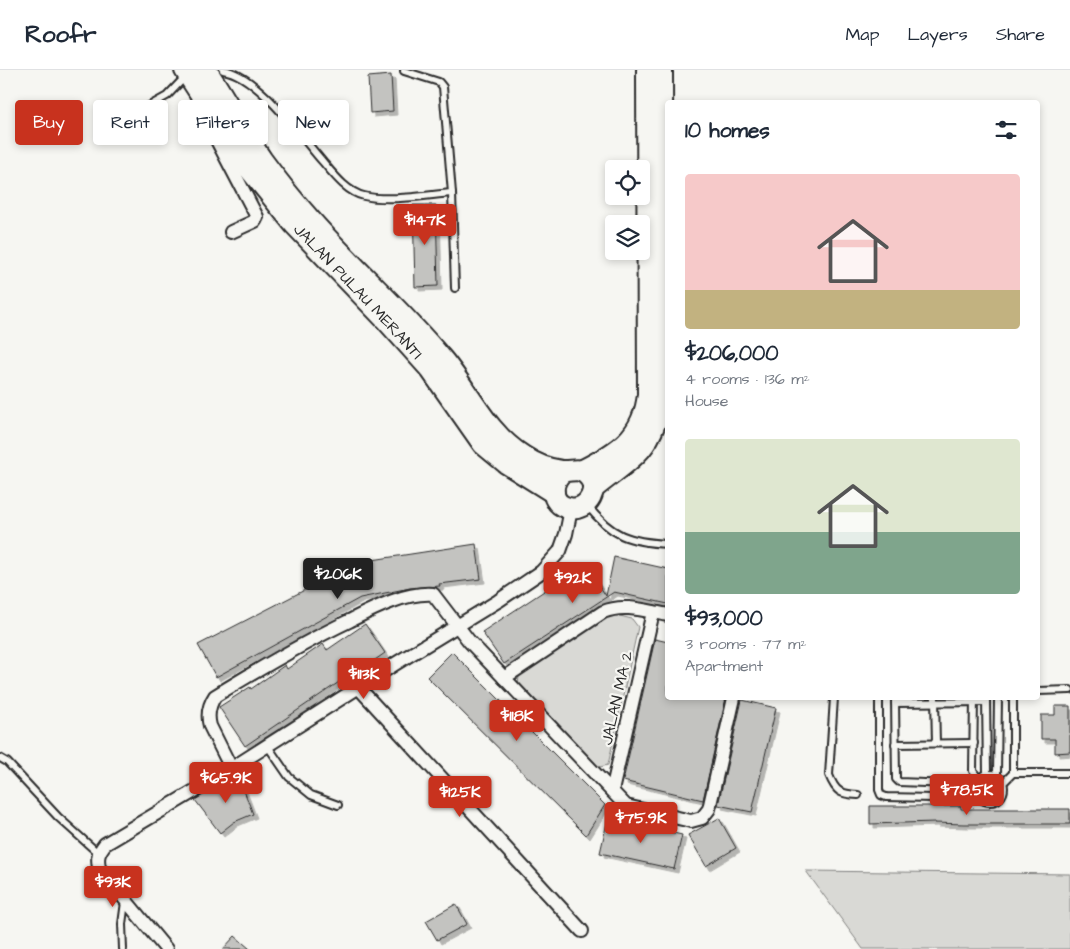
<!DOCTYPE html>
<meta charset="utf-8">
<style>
body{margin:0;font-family:"Architects Daughter",sans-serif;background:#f2f2f3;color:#1f2937;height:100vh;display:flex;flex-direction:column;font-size:19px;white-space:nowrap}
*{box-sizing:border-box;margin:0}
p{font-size:16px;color:#747a83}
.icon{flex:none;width:28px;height:28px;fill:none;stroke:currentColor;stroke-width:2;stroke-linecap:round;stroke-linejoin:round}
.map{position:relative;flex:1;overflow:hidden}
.drawer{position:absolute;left:665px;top:30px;width:375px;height:600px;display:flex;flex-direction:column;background:#fff;border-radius:5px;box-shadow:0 2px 8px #0003}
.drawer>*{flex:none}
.guide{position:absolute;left:15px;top:30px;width:475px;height:45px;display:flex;gap:10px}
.controls{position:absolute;left:605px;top:90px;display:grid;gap:10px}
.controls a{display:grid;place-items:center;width:45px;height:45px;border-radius:5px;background:#fff;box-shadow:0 2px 8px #0003;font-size:25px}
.price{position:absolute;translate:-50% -42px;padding:0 11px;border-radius:5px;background:#c8321e;color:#fff;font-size:16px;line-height:32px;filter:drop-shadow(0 1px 2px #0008)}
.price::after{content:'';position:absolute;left:50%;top:30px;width:15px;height:11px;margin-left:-8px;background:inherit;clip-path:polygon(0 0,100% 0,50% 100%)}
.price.on{background:#222;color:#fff}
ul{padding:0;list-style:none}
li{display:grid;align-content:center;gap:10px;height:265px;padding:0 20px}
li span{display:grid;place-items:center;height:155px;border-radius:5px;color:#555}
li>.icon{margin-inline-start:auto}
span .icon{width:90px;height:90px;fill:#fffc;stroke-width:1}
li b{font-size:21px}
h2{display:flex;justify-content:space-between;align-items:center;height:60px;padding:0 20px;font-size:21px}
.chip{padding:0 18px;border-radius:5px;background:#fff;box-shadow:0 2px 8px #0003;font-size:18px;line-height:45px}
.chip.on{background:#c8321e;color:#fff}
header{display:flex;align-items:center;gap:30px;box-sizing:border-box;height:70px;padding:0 25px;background:#fff;border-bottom:1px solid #e0e1e3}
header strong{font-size:24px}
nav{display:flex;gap:28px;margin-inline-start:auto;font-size:18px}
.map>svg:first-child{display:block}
.green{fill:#d9d9d5;stroke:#828280}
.building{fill:#c3c3c0;stroke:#2b2b2b;filter:url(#shadow)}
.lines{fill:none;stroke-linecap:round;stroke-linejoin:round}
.service-casing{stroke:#2b2b2b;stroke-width:10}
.minor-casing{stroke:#2b2b2b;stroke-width:16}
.primary-casing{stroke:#2b2b2b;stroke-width:24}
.service{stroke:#f6f6f2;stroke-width:6}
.minor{stroke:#f6f6f2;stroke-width:12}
.primary{stroke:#f6f6f2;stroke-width:20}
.labels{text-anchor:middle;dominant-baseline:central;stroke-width:4.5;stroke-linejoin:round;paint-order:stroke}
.street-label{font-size:16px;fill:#2b2b2b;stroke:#f6f6f2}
</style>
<header>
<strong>Roofr</strong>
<nav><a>Map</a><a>Layers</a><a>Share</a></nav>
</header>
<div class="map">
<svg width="1070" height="879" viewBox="0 0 1070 879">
<defs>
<filter id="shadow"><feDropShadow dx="4" dy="4" stdDeviation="0" flood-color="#0004"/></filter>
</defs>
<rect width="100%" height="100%" fill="#f6f6f2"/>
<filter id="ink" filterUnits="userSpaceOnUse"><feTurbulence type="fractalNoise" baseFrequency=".02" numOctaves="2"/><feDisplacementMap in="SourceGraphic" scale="10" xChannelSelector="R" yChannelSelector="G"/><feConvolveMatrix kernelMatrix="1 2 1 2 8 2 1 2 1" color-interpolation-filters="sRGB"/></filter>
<g filter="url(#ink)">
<g class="green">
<path d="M612 544 632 549 638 557 608 695 596 698 518 617 519 605Z"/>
<path d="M806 801 1070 804V879H863Z"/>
</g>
<g class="building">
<path d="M391 5 393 41 370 43 368 7Z"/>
<path d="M413 135H436L438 216 415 217Z"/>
<path d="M476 474 481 509 439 514 440 516 410 518 360 528 216 607 198 575 359 492Z"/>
<path d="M614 487 668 499V534L614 522 504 594 482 562 585 494 606 526Z"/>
<path d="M365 554 385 583 349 608 348 606 245 676 219 637 250 617 251 619 285 595 287 599 323 574 327 580Z"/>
<path d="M655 569 668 572V628H726L703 730 623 711Z"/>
<path d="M452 582 605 735 586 765 427 607Z"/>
<path d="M742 630 776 638 752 742 718 735Z"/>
<path d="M1055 636H1070V682L1055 683V669H1041V645H1055Z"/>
<path d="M240 706 244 718H243L253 744 234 752 220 763 195 730 226 711Z"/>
<path d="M870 736H961V739H1070V754H963L935 753V752L870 754Z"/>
<path d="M608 748 682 765 674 799 600 783Z"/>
<path d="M719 748 736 778 706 796 688 765Z"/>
<path d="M456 834 467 854 437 870 426 851Z"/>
<path d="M235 866 250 879H223Z"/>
</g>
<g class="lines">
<g class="service-casing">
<g id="service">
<path d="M223 0C258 5 300 66 323 92 334 105 347 122 364 126 388 132 427 125 452 123L443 17 439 12 404 1"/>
<path d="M104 61 167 26 185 7"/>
<path d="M452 123 455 218"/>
<path d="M587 435C611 466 629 472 668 474"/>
<path d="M1038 621 1070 620"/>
<path d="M834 628 829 705C836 723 841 724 858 725"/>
<path d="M879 628V720L881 725 886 727 981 729"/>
<path d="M895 628 896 709 899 712 976 715"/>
<path d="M935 628 936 673"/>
<path d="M974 628 973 701 979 709"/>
<path d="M986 628 987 703"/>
<path d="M1013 628V703"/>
<path d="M895 633 986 632"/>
<path d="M895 674 974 673"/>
<path d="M267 675 289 707 311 725 338 735"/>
<path d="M0 688 7 692 58 747 98 783"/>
<circle cx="990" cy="718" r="14"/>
<path d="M997 705 998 628"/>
<path d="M1004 712 1013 703H1070"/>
<path d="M123 879 122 854 125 832"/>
</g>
</g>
<g class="minor-casing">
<g id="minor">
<path d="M205 43 210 57 257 147 255 151 231 162"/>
<path d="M504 608 603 542C624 533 646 541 668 545"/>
<path d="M358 617 582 861"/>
<path d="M231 698 210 656C207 645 209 635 215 626 259 599 303 573 349 551 373 539 405 522 433 524L469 571 626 736 691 751 702 748 709 739 734 628"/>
<path d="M612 721 653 542"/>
<path d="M166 879 99 798C97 787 98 783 105 774L218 707 395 594 498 531 541 502 560 481 566 464 571 439"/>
</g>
</g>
<g class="primary-casing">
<g id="primary">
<path id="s1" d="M185 0 247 96 294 154 387 251 431 300 483 374 506 393 554 423"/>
<path d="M206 0C226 29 242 61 262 90 276 109 291 128 307 146 349 195 400 238 442 289 469 321 486 363 523 386 535 394 547 399 561 401 571 402 578 397 586 404 602 417 588 442 569 438 549 435 550 411 564 401"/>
<path d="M581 401C617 383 644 367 648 324L647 0"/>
<path d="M593 419C607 407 623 397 636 384 652 369 659 345 663 324L662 0"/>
</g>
</g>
<use href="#service" class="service"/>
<use href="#minor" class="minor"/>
<use href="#primary" class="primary"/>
</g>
</g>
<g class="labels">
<g class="street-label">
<text stroke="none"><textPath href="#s1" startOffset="282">JALAN PULAU MERANTI</textPath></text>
<text transform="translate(617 628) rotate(-77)">JALAN MA 2</text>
</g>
</g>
</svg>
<div class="controls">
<a><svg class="icon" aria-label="locate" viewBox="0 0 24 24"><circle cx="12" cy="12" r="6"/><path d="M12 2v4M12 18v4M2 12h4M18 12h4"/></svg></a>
<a><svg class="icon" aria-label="layers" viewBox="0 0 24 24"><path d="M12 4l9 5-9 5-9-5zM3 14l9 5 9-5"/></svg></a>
</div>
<b class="price" style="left:425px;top:176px">$147K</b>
<b class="price on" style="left:338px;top:530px">$206K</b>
<b class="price" style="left:573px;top:534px">$92K</b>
<b class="price" style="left:364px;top:630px">$113K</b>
<b class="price" style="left:517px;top:672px">$118K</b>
<b class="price" style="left:226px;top:734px">$65.9K</b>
<b class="price" style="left:967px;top:746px">$78.5K</b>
<b class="price" style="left:460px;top:748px">$125K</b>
<b class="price" style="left:641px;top:774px">$75.9K</b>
<b class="price" style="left:113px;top:838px">$93K</b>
<div class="guide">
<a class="chip on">Buy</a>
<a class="chip">Rent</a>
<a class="chip">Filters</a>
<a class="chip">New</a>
</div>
<section class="drawer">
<h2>10 homes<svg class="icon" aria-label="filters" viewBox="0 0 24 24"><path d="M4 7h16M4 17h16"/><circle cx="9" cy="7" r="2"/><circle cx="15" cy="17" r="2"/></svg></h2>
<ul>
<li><span style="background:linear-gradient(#f6c9c9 75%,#c2b280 0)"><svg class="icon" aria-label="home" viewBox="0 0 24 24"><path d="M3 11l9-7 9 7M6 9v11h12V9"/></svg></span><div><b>$206,000</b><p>4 rooms · 136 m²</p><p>House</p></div></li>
<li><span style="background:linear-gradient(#dfe7d0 60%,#7fa58c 0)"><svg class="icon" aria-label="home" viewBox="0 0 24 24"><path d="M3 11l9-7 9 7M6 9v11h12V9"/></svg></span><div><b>$93,000</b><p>3 rooms · 77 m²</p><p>Apartment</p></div></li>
</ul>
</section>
</div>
